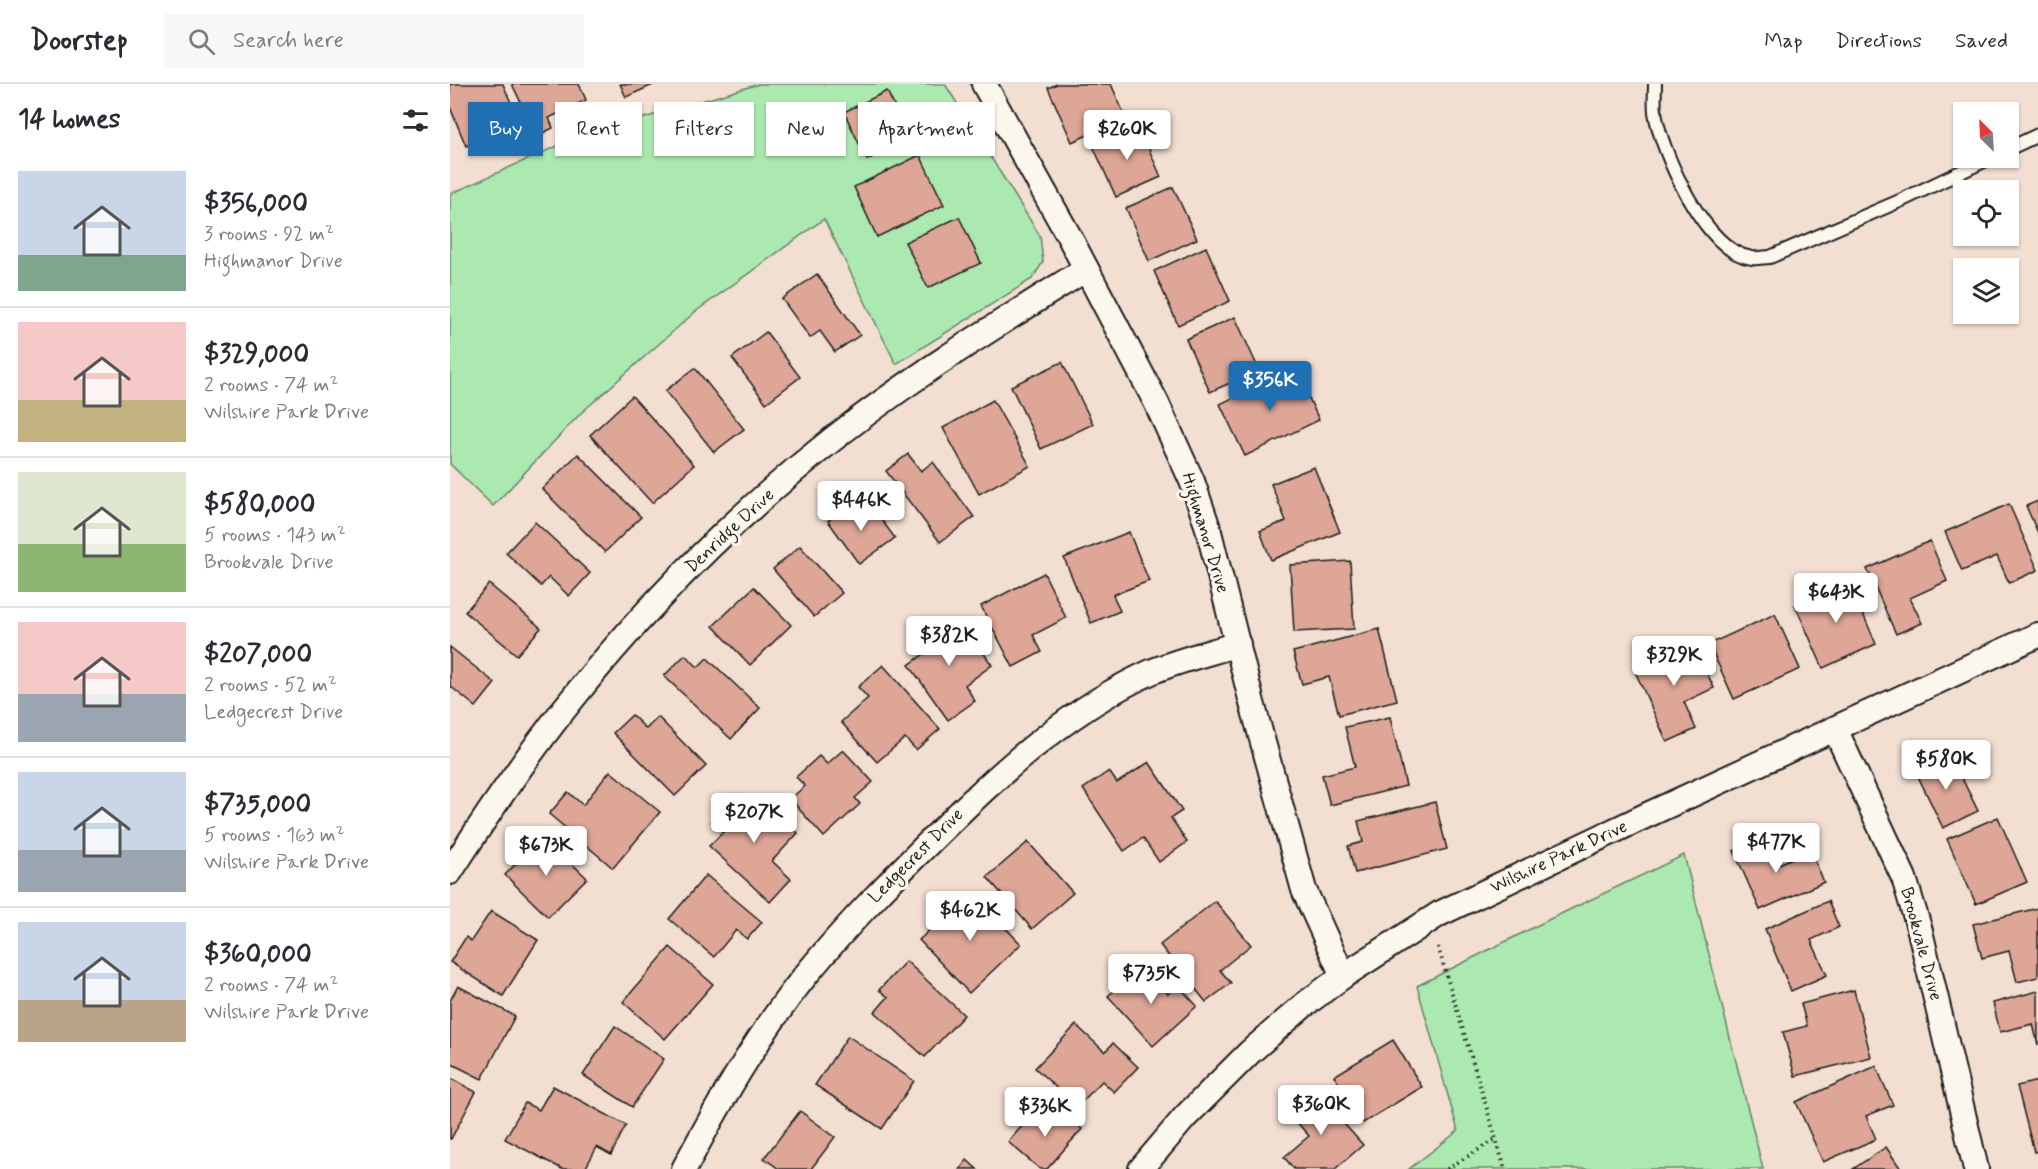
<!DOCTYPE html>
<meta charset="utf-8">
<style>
body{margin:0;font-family:Mynerve,sans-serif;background:#f7f7f7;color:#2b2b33;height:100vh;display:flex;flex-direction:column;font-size:22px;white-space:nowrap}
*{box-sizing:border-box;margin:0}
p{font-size:20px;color:#7c7c81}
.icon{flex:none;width:33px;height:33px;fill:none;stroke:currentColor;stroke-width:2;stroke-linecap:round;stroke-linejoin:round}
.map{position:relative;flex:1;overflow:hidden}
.details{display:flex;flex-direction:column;background:#fff;width:450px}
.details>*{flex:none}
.hud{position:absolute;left:18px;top:18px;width:570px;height:54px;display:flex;gap:12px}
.needle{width:39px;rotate:336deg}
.fabs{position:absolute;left:1503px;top:18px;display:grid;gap:12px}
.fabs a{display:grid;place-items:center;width:66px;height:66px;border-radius:0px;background:#fff;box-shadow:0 2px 4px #0004;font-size:30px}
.price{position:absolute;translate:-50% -51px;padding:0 14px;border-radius:6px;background:#fff;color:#222;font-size:20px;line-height:39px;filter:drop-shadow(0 2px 3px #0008)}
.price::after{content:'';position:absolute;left:50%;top:36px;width:18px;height:14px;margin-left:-9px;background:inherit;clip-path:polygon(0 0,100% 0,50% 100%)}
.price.selected{background:#1f6fb2;color:#fff}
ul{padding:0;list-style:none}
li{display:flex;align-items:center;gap:18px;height:150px;padding:0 18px}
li+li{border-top:2px solid #e1e1e2}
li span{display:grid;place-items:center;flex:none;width:168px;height:120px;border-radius:0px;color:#555}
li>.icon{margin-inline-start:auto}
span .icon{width:72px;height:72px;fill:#fffc;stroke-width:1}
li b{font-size:26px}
h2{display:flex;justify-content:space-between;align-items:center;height:72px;padding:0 18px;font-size:26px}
.tag{padding:0 21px;border-radius:0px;background:#fff;box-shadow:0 2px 4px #0004;font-size:21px;line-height:54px}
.tag.selected{background:#1f6fb2;color:#fff}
header{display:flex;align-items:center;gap:36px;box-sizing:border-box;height:84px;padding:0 30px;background:#fff;border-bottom:2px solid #e1e1e2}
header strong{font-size:28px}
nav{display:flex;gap:33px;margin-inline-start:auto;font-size:21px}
.search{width:420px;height:54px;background:#f7f7f7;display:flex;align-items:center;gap:15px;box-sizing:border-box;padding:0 21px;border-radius:0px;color:#7c7c81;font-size:22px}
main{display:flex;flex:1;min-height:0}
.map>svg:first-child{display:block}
.green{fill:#abe9b0;stroke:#648266;stroke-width:1.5}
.building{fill:#dda696;stroke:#1c1c1c;stroke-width:1.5}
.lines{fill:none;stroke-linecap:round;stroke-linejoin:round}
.service-casing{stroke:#1c1c1c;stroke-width:16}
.minor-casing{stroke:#1c1c1c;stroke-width:28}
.path{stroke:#1c1c1c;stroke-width:4;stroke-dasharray:1.5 4.5;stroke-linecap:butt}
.service{stroke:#fbf7ec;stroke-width:12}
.minor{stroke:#fbf7ec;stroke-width:24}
.labels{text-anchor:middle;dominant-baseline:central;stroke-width:6;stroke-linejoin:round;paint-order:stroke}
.street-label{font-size:18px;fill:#1c1c1c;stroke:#fbf7ec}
</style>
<header>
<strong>Doorstep</strong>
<div class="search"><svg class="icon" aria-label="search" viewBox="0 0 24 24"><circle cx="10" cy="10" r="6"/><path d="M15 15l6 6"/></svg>Search here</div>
<nav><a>Map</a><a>Directions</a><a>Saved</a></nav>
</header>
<main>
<section class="details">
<h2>14 homes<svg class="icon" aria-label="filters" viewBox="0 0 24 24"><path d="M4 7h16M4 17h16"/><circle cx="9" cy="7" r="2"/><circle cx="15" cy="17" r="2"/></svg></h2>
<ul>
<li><span style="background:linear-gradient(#c9d6e8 70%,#7fa58c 0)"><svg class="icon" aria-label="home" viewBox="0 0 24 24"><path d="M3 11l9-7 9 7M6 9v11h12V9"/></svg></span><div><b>$356,000</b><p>3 rooms · 92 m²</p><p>Highmanor Drive</p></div></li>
<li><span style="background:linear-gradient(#f6c9c9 65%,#c2b280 0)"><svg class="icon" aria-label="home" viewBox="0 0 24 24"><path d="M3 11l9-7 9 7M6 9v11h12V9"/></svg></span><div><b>$329,000</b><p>2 rooms · 74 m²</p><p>Wilshire Park Drive</p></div></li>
<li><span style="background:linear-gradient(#dfe7d0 60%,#8fb573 0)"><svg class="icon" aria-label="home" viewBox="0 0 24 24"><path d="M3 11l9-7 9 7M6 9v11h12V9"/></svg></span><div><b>$580,000</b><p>5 rooms · 143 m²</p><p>Brookvale Drive</p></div></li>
<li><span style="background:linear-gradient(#f6c9c9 60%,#9aa5b1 0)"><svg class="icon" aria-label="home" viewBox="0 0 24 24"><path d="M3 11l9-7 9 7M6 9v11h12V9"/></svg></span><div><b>$207,000</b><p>2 rooms · 52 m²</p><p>Ledgecrest Drive</p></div></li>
<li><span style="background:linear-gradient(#c9d6e8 65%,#9aa5b1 0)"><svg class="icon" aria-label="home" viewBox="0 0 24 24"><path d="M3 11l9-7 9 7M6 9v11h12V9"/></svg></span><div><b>$735,000</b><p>5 rooms · 163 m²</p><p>Wilshire Park Drive</p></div></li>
<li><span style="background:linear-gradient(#c9d6e8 65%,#b9a48a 0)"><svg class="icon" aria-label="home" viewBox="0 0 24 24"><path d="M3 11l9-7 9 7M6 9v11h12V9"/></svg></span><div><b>$360,000</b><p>2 rooms · 74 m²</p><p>Wilshire Park Drive</p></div></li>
</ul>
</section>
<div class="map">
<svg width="1588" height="1085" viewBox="0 0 1588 1085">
<rect width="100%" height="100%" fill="#f2dfd2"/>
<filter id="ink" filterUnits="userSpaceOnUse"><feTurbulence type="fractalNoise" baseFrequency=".0167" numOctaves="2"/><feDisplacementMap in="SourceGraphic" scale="12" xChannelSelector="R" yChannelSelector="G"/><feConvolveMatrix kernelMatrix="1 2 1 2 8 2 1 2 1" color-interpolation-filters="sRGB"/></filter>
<g filter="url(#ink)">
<g class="green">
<path d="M309 0H495L590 152 593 178 582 195 446 280 374 135 245 228 131 329 43 422 0 380V110L123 55Z"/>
<path d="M1234 771 1313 1085H959L1008 1047 967 902 1096 837Z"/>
</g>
<g class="building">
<path d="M0 0H53L70 40 16 62 0 23Z"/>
<path d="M62 0H129L136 16 99 34 103 44 87 52Z"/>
<path d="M170 0H205L176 13Z"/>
<path d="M607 0H661L676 34 622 58 598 4Z"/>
<path d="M437 7 460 55 417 76 394 28Z"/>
<path d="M689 42 711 93 666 113 643 62Z"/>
<path d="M470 71 494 121 427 153 404 103Z"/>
<path d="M723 103 747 155 699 177 676 124Z"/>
<path d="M509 133 531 179 478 204 455 158Z"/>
<path d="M756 163 780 217 728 241 704 187Z"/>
<path d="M367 190 410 251 385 268 370 247 360 254 332 215Z"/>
<path d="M785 233 809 286 760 308 736 255Z"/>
<path d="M316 248 350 293 316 319 282 274Z"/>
<path d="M612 278 643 340 591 365 561 302Z"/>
<path d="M245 284 294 345 264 368 215 307Z"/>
<path d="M845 284 869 336 795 372 770 320Z"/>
<path d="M182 312 244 381 202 419 140 351Z"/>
<path d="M543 316 580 382 529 410 493 344Z"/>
<path d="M128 370 191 433 155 468 92 405Z"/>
<path d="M458 370 471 387 483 378 524 433 490 458 436 387Z"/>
<path d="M864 383 890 448 821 476 810 447 836 437 821 400Z"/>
<path d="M1588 417V449L1576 422Z"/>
<path d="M401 420 410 432 422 423 445 454 409 480 378 437Z"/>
<path d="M1559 420 1588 486 1559 499 1547 472 1512 487 1495 448Z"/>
<path d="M85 438 140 489 119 512 99 493 91 502 56 469Z"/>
<path d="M679 448 699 497 663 511 670 527 641 539 614 474Z"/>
<path d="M1480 457 1497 497 1460 514 1472 539 1446 550 1417 485Z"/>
<path d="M350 462 392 509 364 533 323 485Z"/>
<path d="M900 477 904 545 844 548 840 481Z"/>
<path d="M594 489 616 534 583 551 592 568 563 583 531 522Z"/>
<path d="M1399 497 1426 560 1373 584 1345 521Z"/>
<path d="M39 500 91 544 67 571 15 528Z"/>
<path d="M304 503 341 541 300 581 263 542Z"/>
<path d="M1325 530 1350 585 1284 615 1259 560Z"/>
<path d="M488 538 496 550 512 538 542 581 515 601 525 617 498 636 459 581 475 569 465 554Z"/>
<path d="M929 545 947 616 889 631 879 593 852 600 843 568Z"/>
<path d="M1242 557 1264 604 1234 618 1246 645 1217 658 1183 583Z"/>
<path d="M0 563 45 599 26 623 0 602Z"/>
<path d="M235 571 248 583 257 574 310 624 281 655 214 592Z"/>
<path d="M433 581 490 645 466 666 455 654 427 678 391 638 418 614 408 603Z"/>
<path d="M182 631 196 645 208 633 256 682 225 712 163 649Z"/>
<path d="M940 633 956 702 880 721 872 691 905 683 895 643Z"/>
<path d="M393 666 423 698 405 714 410 720 374 753 340 715 355 702 346 693 369 672 377 680Z"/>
<path d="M1500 670 1528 727 1493 744 1465 686Z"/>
<path d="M699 678 732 727 721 734 737 758 709 778 693 754 674 767 633 705 659 687 667 699Z"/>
<path d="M160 687 210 728 163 784 99 730 118 708 133 721Z"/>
<path d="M287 710 302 724 312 714 348 749 322 777 341 795 320 818 259 762 273 748 261 737Z"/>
<path d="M985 718 997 765 905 789 898 762 913 758 908 737Z"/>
<path d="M1548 733 1577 798 1526 820 1497 755Z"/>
<path d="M93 752 137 794 98 833 55 791Z"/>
<path d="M1315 753 1327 781 1360 766 1374 798 1310 826 1284 767Z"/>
<path d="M578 758 623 809 582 845 537 793Z"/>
<path d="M256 791 312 838 297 855 286 846 264 873 219 835Z"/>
<path d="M521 808 571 860 519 909 469 856Z"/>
<path d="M765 817 801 861 770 886 781 899 756 918 710 861Z"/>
<path d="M1378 817 1389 843 1361 856 1377 891 1341 907 1315 845Z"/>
<path d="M1588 824V893L1567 898 1559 867 1532 874 1523 840Z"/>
<path d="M41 827 88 856 53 912 0 878 16 853 21 857Z"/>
<path d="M220 863 263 900 215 955 173 918Z"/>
<path d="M456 877 514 931 475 973 425 928 438 913 429 906Z"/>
<path d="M692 882 718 910 728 901 747 922 703 962 658 912Z"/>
<path d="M8 902 65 932 32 995 0 979V917Z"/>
<path d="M1404 906 1421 973 1345 992 1333 948 1357 942 1351 920Z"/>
<path d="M1588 907V961L1583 940 1550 948 1543 919Z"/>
<path d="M626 941 655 968 663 959 688 983 664 1008 652 997 627 1023 585 984Z"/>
<path d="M165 942 214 975 182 1023 133 991Z"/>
<path d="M398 952 464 997 432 1045 365 1001Z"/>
<path d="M943 956 972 1003 913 1039 884 992Z"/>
<path d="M1426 982 1443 1021 1416 1032 1426 1055 1373 1078 1346 1018Z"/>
<path d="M0 994 26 1008 1 1055H0Z"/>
<path d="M1588 997V1067L1584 1068 1567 1002Z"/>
<path d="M103 1002 176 1041 161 1071 147 1063 135 1085H112L55 1055 75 1019 89 1026Z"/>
<path d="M863 1005 913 1061 885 1085H844L834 1073 859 1052 837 1027Z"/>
<path d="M587 1025 599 1036 609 1025 632 1045 597 1085H590L558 1058Z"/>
<path d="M350 1027 385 1053 361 1085H329L314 1074Z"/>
<path d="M1436 1063 1451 1085H1403Z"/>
<path d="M517 1076 527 1085H510Z"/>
</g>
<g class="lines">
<g class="service-casing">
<g id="service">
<path d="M1205 0C1205 9 1204 19 1205 28 1211 68 1256 169 1302 174 1307 175 1314 173 1320 173L1452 116 1540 74"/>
<path d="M1558 65 1588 51"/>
</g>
</g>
<g class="minor-casing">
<g id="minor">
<path d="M534 0 620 154 706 318 742 397 758 444 802 619 854 806 893 892"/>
<path d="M1385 645 1454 794 1470 847 1526 1085"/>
<path d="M0 788C36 732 73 677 115 624 193 525 284 433 383 355 463 292 550 239 636 185"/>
<path d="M234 1085C269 1019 308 951 355 892 399 838 448 789 498 740 558 681 624 623 701 588 729 576 759 569 788 560"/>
<path d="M691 1085 735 1033 800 968 854 921 893 892 989 830 1193 733 1588 551"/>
</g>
</g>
<g class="path">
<path d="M988 863 1055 1085"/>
<path d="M997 1085 1046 1055"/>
</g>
<use href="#service" class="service"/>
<use href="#minor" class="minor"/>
</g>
</g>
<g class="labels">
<g class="street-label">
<text transform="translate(280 447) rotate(-43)">Denridge Drive</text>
<text transform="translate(755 449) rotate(73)">Highmanor Drive</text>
<text transform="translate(466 772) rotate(-45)">Ledgecrest Drive</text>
<text transform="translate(1109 773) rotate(-25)">Wilshire Park Drive</text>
<text transform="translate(1471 860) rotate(75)">Brookvale Drive</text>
</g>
</g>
</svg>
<div class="fabs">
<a><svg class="needle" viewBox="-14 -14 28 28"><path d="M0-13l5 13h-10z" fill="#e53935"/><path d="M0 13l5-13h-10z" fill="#7c7c81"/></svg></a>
<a><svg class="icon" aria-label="locate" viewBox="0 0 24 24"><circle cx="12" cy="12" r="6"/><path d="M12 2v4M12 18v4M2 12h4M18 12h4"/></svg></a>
<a><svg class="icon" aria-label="layers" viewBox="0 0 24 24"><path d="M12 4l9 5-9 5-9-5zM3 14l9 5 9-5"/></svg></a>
</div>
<b class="price" style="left:677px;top:77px">$260K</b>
<b class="price selected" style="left:820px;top:328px">$356K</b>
<b class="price" style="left:411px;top:448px">$446K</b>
<b class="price" style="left:1386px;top:540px">$643K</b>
<b class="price" style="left:499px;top:583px">$382K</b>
<b class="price" style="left:1224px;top:603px">$329K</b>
<b class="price" style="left:1496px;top:707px">$580K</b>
<b class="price" style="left:304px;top:760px">$207K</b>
<b class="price" style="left:1326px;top:790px">$477K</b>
<b class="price" style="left:96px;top:793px">$673K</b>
<b class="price" style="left:520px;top:858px">$462K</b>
<b class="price" style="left:701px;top:921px">$735K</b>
<b class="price" style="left:871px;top:1052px">$360K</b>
<b class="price" style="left:595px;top:1054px">$336K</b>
<div class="hud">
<a class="tag selected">Buy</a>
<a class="tag">Rent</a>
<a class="tag">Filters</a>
<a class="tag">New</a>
<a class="tag">Apartment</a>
</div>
</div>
</main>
